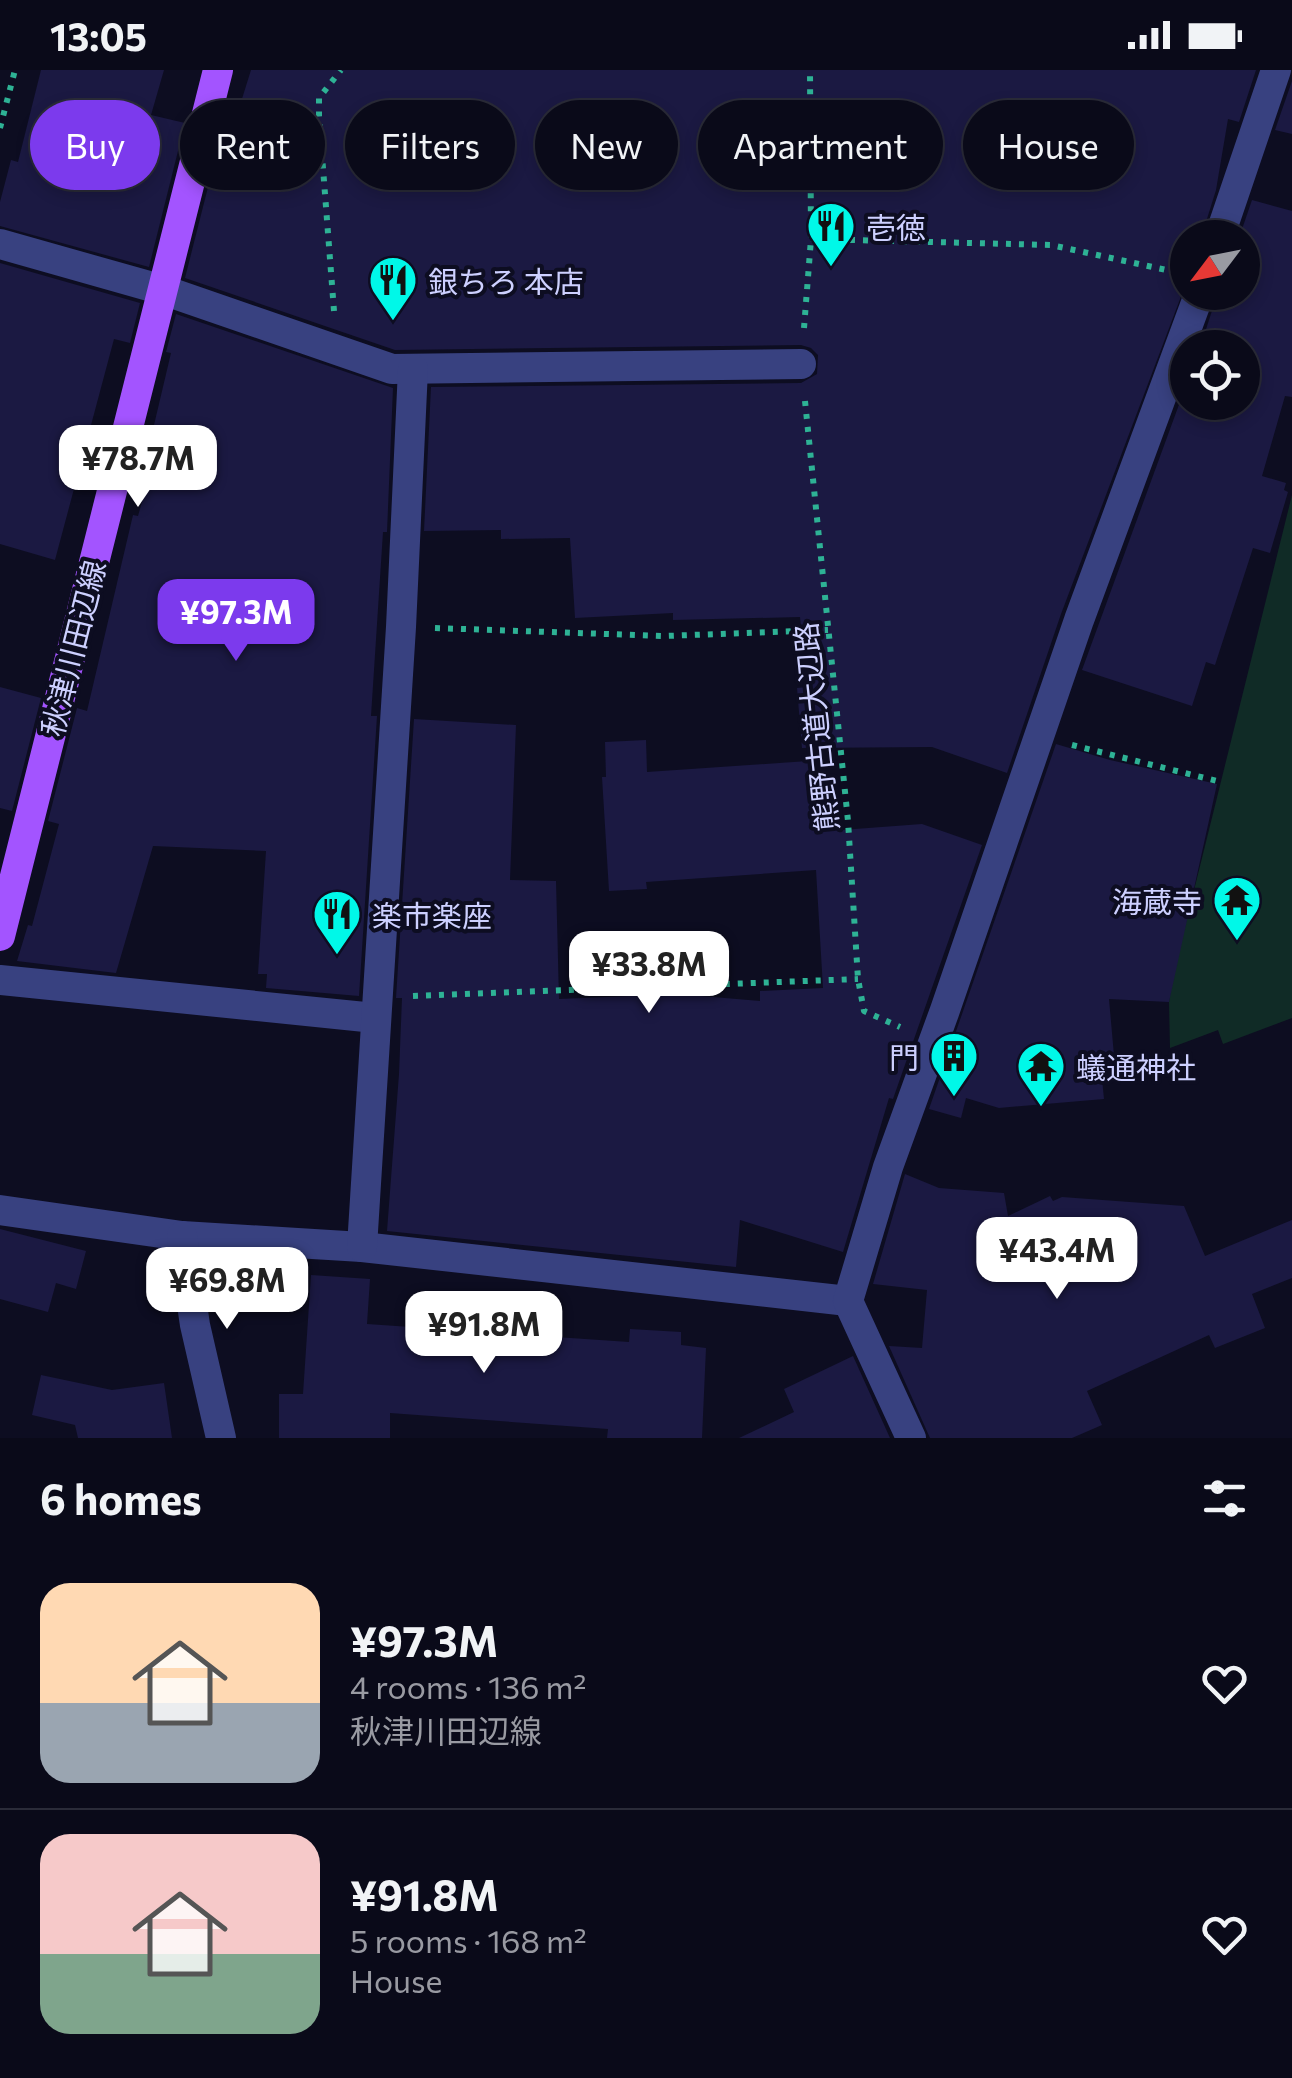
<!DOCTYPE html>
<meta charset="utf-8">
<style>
body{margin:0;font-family:Commissioner,"Noto Sans JP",sans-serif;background:#131322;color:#f1f3f6;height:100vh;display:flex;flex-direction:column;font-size:38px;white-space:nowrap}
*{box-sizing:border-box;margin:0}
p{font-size:32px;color:#999aa2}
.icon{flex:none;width:55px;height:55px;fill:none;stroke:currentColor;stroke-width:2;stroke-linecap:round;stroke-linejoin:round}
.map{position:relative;height:1368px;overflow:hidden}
.details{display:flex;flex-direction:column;background:#0a0a19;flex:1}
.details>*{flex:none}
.banner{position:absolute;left:30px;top:30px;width:1232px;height:90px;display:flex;gap:20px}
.needle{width:65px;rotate:238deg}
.controls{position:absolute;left:1170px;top:150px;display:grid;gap:20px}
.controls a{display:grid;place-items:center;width:90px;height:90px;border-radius:50%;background:#0a0a19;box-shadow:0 5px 15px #0003,0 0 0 2px #2a2b38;font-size:50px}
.price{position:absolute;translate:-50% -85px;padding:0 22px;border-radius:20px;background:#fff;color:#222;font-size:32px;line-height:65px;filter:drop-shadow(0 2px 5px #0008)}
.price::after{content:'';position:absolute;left:50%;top:60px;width:30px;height:22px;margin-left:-15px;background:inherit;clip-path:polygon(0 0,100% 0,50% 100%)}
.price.selected{background:#7c3aed;color:#fff}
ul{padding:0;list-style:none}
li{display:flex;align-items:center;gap:30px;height:250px;padding:0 40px}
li+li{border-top:2px solid #2a2b38}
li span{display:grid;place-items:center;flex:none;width:280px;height:200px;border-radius:30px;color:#555}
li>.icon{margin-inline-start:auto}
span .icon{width:120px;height:120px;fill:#fffc;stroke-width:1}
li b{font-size:42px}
h2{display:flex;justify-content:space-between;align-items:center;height:120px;padding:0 40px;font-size:42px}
.tag{padding:0 35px;border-radius:45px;background:#0a0a19;box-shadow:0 5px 15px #0003,0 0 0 2px #2a2b38;font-size:35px;line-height:90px}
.tag.selected{background:#7c3aed;color:#fff}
.status{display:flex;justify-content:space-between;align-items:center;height:70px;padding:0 50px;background:#0a0a19;direction:ltr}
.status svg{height:28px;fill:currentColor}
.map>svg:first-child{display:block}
.green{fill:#102b26}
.building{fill:#1b1942}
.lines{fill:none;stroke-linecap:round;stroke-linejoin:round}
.path{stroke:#2eb295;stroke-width:6;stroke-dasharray:5 8;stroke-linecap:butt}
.minor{stroke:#384180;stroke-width:30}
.major{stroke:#a354ff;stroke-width:30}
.labels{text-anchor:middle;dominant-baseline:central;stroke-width:8;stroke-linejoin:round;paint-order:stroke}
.poi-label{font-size:30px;fill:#cdd0ff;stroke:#0d0d21;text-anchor:start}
.street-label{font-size:30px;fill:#cdd0ff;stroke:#0d0d21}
</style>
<div class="status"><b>13:05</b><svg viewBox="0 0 49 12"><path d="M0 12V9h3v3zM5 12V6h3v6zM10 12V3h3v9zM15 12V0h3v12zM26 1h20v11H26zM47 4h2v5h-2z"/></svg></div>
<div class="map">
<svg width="1292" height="1368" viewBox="0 0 1292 1368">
<rect width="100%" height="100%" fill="#0d0d21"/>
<path class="green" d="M1292 425V948L1223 974 1218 960 1170 978 1169 932 1173 905Z"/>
<g class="building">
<path d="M41 0H164L151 45 185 53 149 197 0 156V132L11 90 18 92Z"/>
<path d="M251 0H1256L1239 52 1228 49 1216 120 1201 168H1188V208L1061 544 1007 703 932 677 802 678 797 618 807 617 800 547 673 550V543L575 548 570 468 501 469V460L424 461 431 317 801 313 817 304 818 285 811 278 801 275 395 280 185 208 222 62 231 64Z"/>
<path d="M1292 11V64L1275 60Z"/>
<path d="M1252 130 1292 141V327L1285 326 1262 406 1286 413 1284 420 1288 422 1270 483 1253 478 1215 595 1206 592 1192 636 1082 600 1188 310V332H1242V278H1200L1218 222H1242V168H1239Z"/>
<path d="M0 193 140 233 130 273 114 269 55 490 0 474Z"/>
<path d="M176 244 393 318 387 462H383L371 646H377L359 926 266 918 267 904H258L266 781 153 776 116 903 17 891 28 855 32 856 59 754 48 751 77 638 87 641 133 445 138 446 163 358 154 355 171 283 166 282Z"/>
<path d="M0 617 41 628 12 741 0 738Z"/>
<path d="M414 649 516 655 510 810 556 811 559 929 678 924 760 931V921L823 918 816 800 646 812 647 819 609 821 602 707H606L605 672 646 670 647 702 823 690 828 761 922 754 982 775 893 1029 889 1028 843 1182 740 1150 736 1197 387 1161 399 1004 402 928H396Z"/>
<path d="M1056 674 1110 690 1217 714 1169 932 1109 929 1116 1008 1102 1009 1104 1029 999 1038 966 1028 961 1048 929 1039Z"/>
<path d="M905 1104 939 1118 1004 1123 1008 1146 1050 1126 1053 1131 1062 1127 1184 1136 1205 1186 1292 1150V1208L1252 1224 1265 1258 1215 1278 1209 1265 1087 1321 1102 1355 1072 1368H930L889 1276 922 1278 927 1220 873 1214Z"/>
<path d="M0 1159 86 1181 76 1219 56 1213 48 1242 0 1229Z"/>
<path d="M311 1205 370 1209 367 1254 629 1272 630 1259 681 1262V1275L706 1278 702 1368H607L608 1359 390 1343V1368H279V1324H303Z"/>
<path d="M853 1286 890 1368H739L794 1342 784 1319Z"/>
<path d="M41 1305 112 1320 164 1313 172 1368H78L75 1355 32 1345Z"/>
</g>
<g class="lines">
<g class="path">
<path d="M0 58 15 0"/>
<path d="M811 169 1051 175 1171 201"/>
<path d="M334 241 319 46V28L341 0"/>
<path d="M804 258 811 169 810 0"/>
<path d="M805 331 848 751 858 909 864 941 900 957"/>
<path d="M435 558 664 566 828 560"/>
<path d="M1072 675 1221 712"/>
<path d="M413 926 858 909"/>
</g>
<g class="minor">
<path d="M1219 168 1276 0"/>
<path d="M0 174 163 220 392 299 801 294"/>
<path d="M0 910 375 948"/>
<path d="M0 1140 182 1166 362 1177 848 1231"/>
<path d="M182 1166 195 1255 221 1368"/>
<path d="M362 1177 401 557 413 299"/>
<path d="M911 1368 848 1231 888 1097 945 940 1079 550 1200 222"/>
</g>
<path class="major" d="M0 866 218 0"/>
</g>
<defs>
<g id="restaurant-pin" transform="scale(2.5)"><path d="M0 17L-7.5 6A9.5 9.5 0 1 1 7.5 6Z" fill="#00f8e8" stroke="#0d0d21"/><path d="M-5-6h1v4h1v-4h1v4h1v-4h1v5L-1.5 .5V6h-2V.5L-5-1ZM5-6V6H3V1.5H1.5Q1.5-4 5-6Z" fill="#111"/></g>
<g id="temple-pin" transform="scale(2.5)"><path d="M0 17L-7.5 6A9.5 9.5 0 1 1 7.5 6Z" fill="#00f8e8" stroke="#0d0d21"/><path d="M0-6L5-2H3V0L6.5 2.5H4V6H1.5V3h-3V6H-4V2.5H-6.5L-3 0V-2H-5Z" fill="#111"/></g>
<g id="building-pin" transform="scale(2.5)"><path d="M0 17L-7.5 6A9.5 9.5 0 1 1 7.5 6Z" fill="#00f8e8" stroke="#0d0d21"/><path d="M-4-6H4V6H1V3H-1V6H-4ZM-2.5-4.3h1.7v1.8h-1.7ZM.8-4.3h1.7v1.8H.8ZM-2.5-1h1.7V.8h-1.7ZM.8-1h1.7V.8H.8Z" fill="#111"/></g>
</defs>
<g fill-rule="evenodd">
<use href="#restaurant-pin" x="831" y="156"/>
<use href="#restaurant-pin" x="393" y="210"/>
<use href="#temple-pin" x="1237" y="830"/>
<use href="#restaurant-pin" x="337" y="844"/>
<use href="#building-pin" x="954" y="986"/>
<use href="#temple-pin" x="1041" y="996"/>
</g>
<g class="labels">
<g class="poi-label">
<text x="866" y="156">壱徳</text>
<text x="428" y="210">銀ちろ 本店</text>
<text x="1202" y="830" text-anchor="end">海蔵寺</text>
<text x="372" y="844">楽市楽座</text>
<text x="919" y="986" text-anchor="end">門</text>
<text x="1076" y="996">蟻通神社</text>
</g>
<g class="street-label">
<text transform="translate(72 578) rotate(-76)">秋津川田辺線</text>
<text transform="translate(815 657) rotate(-96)">熊野古道大辺路</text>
</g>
</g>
</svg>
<div class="controls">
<a><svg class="needle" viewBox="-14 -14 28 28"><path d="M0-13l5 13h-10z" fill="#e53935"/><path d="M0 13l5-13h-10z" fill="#999aa2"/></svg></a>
<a><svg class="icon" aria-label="locate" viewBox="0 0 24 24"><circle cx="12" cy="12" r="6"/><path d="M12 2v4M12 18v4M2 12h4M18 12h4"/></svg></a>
</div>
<b class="price" style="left:138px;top:440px">¥78.7M</b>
<b class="price selected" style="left:236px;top:594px">¥97.3M</b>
<b class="price" style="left:649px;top:946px">¥33.8M</b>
<b class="price" style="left:1057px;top:1232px">¥43.4M</b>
<b class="price" style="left:227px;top:1262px">¥69.8M</b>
<b class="price" style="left:484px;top:1306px">¥91.8M</b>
<div class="banner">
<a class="tag selected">Buy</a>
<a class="tag">Rent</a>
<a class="tag">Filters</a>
<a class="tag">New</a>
<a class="tag">Apartment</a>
<a class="tag">House</a>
</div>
</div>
<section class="details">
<h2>6 homes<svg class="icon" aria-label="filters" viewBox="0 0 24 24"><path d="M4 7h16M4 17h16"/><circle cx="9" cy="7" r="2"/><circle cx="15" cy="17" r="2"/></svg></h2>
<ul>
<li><span style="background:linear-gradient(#ffd9b3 60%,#9aa5b1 0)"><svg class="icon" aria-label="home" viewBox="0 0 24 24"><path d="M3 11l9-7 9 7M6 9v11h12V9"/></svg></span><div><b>¥97.3M</b><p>4 rooms · 136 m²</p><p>秋津川田辺線</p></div><svg class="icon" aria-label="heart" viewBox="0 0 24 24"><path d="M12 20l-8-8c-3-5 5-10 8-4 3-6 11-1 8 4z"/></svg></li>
<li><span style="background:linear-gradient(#f6c9c9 60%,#7fa58c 0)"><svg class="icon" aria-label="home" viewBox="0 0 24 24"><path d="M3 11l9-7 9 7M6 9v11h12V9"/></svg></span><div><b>¥91.8M</b><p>5 rooms · 168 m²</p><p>House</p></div><svg class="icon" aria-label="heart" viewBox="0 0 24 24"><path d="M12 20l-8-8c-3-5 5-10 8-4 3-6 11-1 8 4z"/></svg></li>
</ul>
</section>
